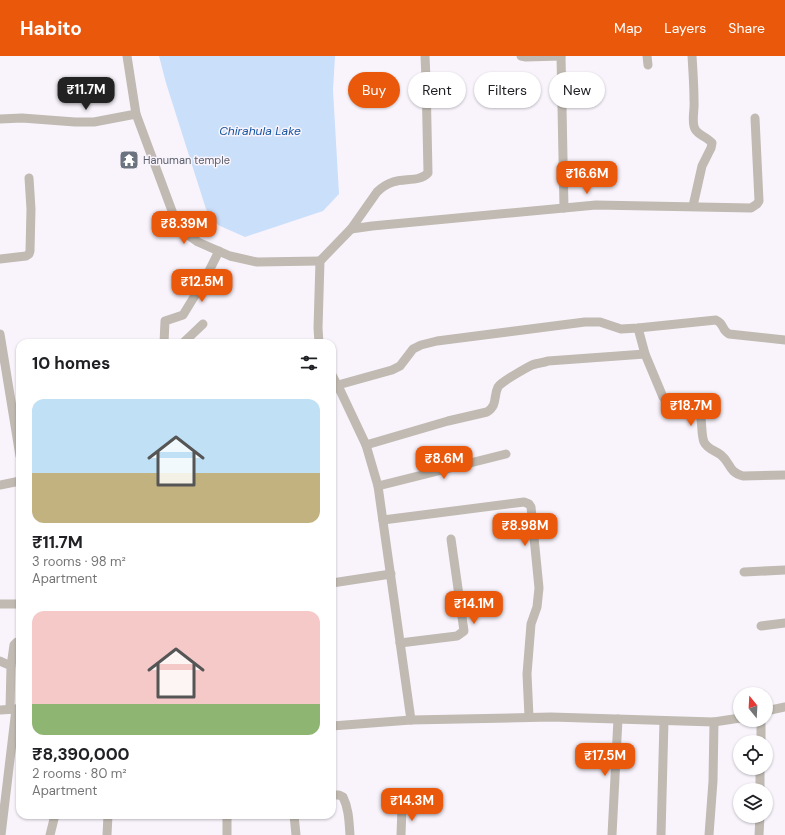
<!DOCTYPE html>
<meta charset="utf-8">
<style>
body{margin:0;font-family:"DM Sans",sans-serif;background:#f6f6f6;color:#202124;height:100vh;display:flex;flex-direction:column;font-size:15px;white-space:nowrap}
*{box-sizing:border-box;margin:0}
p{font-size:13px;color:#757577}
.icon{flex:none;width:22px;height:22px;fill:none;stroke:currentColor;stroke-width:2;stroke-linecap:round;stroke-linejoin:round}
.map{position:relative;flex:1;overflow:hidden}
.drawer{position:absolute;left:16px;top:283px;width:320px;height:480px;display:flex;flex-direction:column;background:#fff;border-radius:12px;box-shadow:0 1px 3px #0004}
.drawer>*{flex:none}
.hud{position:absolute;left:348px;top:16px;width:377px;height:36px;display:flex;gap:8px}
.needle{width:26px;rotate:342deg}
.fabs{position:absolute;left:733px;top:631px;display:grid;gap:8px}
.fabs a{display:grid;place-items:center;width:40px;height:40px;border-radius:50%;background:#fff;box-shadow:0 1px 3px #0004;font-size:20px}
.price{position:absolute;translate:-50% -34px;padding:0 9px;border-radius:8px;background:#ea580c;color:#fff;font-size:13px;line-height:26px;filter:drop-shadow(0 1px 2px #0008)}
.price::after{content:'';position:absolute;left:50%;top:24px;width:12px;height:9px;margin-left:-6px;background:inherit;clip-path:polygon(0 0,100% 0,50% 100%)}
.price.on{background:#222;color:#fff}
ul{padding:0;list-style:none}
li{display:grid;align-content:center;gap:8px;height:212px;padding:0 16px}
li span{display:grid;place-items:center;height:124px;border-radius:12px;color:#555}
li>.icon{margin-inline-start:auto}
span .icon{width:72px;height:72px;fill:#fffc;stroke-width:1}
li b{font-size:17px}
h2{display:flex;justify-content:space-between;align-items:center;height:48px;padding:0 16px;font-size:17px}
.tag{padding:0 14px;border-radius:18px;background:#fff;box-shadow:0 1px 3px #0004;font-size:14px;line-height:36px}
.tag.on{background:#ea580c;color:#fff}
header{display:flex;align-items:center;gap:24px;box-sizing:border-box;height:56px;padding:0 20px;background:#ea580c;color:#fff}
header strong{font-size:19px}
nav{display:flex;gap:22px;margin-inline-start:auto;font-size:14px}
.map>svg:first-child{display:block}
.water{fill:#cadffa}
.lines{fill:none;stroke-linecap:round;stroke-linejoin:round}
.minor{stroke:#c0bab2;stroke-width:9}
.labels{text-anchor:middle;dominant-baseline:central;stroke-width:3;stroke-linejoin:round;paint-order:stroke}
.worship-label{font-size:11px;fill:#5b616d;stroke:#f9f4fc;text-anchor:start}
.water-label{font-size:12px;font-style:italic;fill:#1555a1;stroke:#f9f4fc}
</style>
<header>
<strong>Habito</strong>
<nav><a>Map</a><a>Layers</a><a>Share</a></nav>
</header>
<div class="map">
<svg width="785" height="779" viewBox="0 0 785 779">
<rect width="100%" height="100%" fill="#f9f4fc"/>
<path class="water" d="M159 0H335L333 34 339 138 323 155 245 181 218 169 206 153 166 27Z"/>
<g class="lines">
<g class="minor">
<path d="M521 0 526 1 561 0"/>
<path d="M561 0 564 152"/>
<path d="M647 0 648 9"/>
<path d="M692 0C693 15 694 30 694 45 695 53 691 66 695 73 698 79 707 81 712 87L711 92 702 110 693 150"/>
<path d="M136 58 175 163 181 174 198 186 230 200 257 206 320 205"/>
<path d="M0 63 22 62 75 66H94L136 58 127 0"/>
<path d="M351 173 372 170 596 149 751 152 757 148 759 145 755 62"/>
<path d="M0 203 26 200 29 198 30 195 31 153 29 122"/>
<path d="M638 272 645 298 663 341C664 341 668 344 668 344 676 347 689 344 696 350 704 358 700 376 704 386 708 394 715 394 721 399 731 407 728 416 743 420L785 419"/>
<path d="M0 278 20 400"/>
<path d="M164 287 165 265 183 259 205 223 219 195"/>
<path d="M183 287 203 268"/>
<path d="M319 287 318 272 320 205 351 173 377 136C381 132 387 128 393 126 404 122 420 126 428 117L426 23 425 0"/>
<path d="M332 319 340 334 366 389 378 430 411 664"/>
<path d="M338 329 392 314 400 310 413 293 421 289 437 285 585 266H600L621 273 638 272 716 264C725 268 721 274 729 278L785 284"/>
<path d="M366 389 448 365 487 356C498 349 493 341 498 331 501 326 526 312 532 309 537 307 543 307 548 305L645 298"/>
<path d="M0 429 20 425"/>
<path d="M378 430 506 398"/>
<path d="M383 464 524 446 529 448 531 451 539 532 537 551 531 568 527 618 529 661"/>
<path d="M744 516 785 514"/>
<path d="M332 527 391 518"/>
<path d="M0 548H20"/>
<path d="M761 570 785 567"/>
<path d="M400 587 457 580 464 575 451 483"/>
<path d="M0 605 11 610 10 653"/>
<path d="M11 610 14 589 17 586 20 585"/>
<path d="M0 654 17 653"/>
<path d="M766 655 785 651"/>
<path d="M332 670 411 664 551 661 714 666 740 662"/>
<path d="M761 686V664"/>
<path d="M760 734V712"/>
<path d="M332 739H339L343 741C349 753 349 766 350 779"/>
<path d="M227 759V779"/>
<path d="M294 759 296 779"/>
<path d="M1 779 16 653"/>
<path d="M50 779 55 759"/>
<path d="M107 779 108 759"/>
<path d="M401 779 402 751"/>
<path d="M612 779 618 663"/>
<path d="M661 779 664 665"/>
<path d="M709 779 713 725 714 666"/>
<path d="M759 779 760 760"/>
</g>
</g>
<defs>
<g id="temple-square" transform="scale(1)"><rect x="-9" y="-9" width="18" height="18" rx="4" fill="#6b7280" stroke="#f9f4fc"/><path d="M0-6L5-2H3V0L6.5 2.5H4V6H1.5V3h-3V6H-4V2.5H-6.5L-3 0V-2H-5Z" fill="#fff"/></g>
</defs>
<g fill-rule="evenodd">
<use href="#temple-square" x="129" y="104"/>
</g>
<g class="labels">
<g class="worship-label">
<text x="143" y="104">Hanuman temple</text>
</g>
<g class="water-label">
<text x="260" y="75">Chirahula Lake</text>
</g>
</g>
</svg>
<div class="fabs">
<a><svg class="needle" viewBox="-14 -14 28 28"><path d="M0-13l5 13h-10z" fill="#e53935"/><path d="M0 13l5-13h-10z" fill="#757577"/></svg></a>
<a><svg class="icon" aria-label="locate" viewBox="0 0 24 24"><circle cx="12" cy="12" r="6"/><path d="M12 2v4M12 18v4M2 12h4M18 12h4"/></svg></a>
<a><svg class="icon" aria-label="layers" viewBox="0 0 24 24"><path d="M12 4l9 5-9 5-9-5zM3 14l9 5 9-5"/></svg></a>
</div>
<b class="price on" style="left:86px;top:55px">₹11.7M</b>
<b class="price" style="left:587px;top:139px">₹16.6M</b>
<b class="price" style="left:184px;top:189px">₹8.39M</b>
<b class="price" style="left:202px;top:247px">₹12.5M</b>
<b class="price" style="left:691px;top:371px">₹18.7M</b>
<b class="price" style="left:444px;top:424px">₹8.6M</b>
<b class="price" style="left:525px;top:491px">₹8.98M</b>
<b class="price" style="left:474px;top:569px">₹14.1M</b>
<b class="price" style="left:605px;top:721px">₹17.5M</b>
<b class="price" style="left:412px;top:766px">₹14.3M</b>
<div class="hud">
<a class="tag on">Buy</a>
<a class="tag">Rent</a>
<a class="tag">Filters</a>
<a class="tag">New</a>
</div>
<section class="drawer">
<h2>10 homes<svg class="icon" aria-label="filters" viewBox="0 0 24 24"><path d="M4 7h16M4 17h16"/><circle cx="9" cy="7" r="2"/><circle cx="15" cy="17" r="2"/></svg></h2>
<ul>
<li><span style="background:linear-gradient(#bfe0f5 60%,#c2b280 0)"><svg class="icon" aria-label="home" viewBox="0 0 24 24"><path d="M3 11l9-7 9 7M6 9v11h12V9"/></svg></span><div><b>₹11.7M</b><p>3 rooms · 98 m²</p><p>Apartment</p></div></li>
<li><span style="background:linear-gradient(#f6c9c9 75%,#8fb573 0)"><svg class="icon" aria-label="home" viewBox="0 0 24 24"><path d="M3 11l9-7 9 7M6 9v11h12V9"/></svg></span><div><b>₹8,390,000</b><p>2 rooms · 80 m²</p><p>Apartment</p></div></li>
</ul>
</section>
</div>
